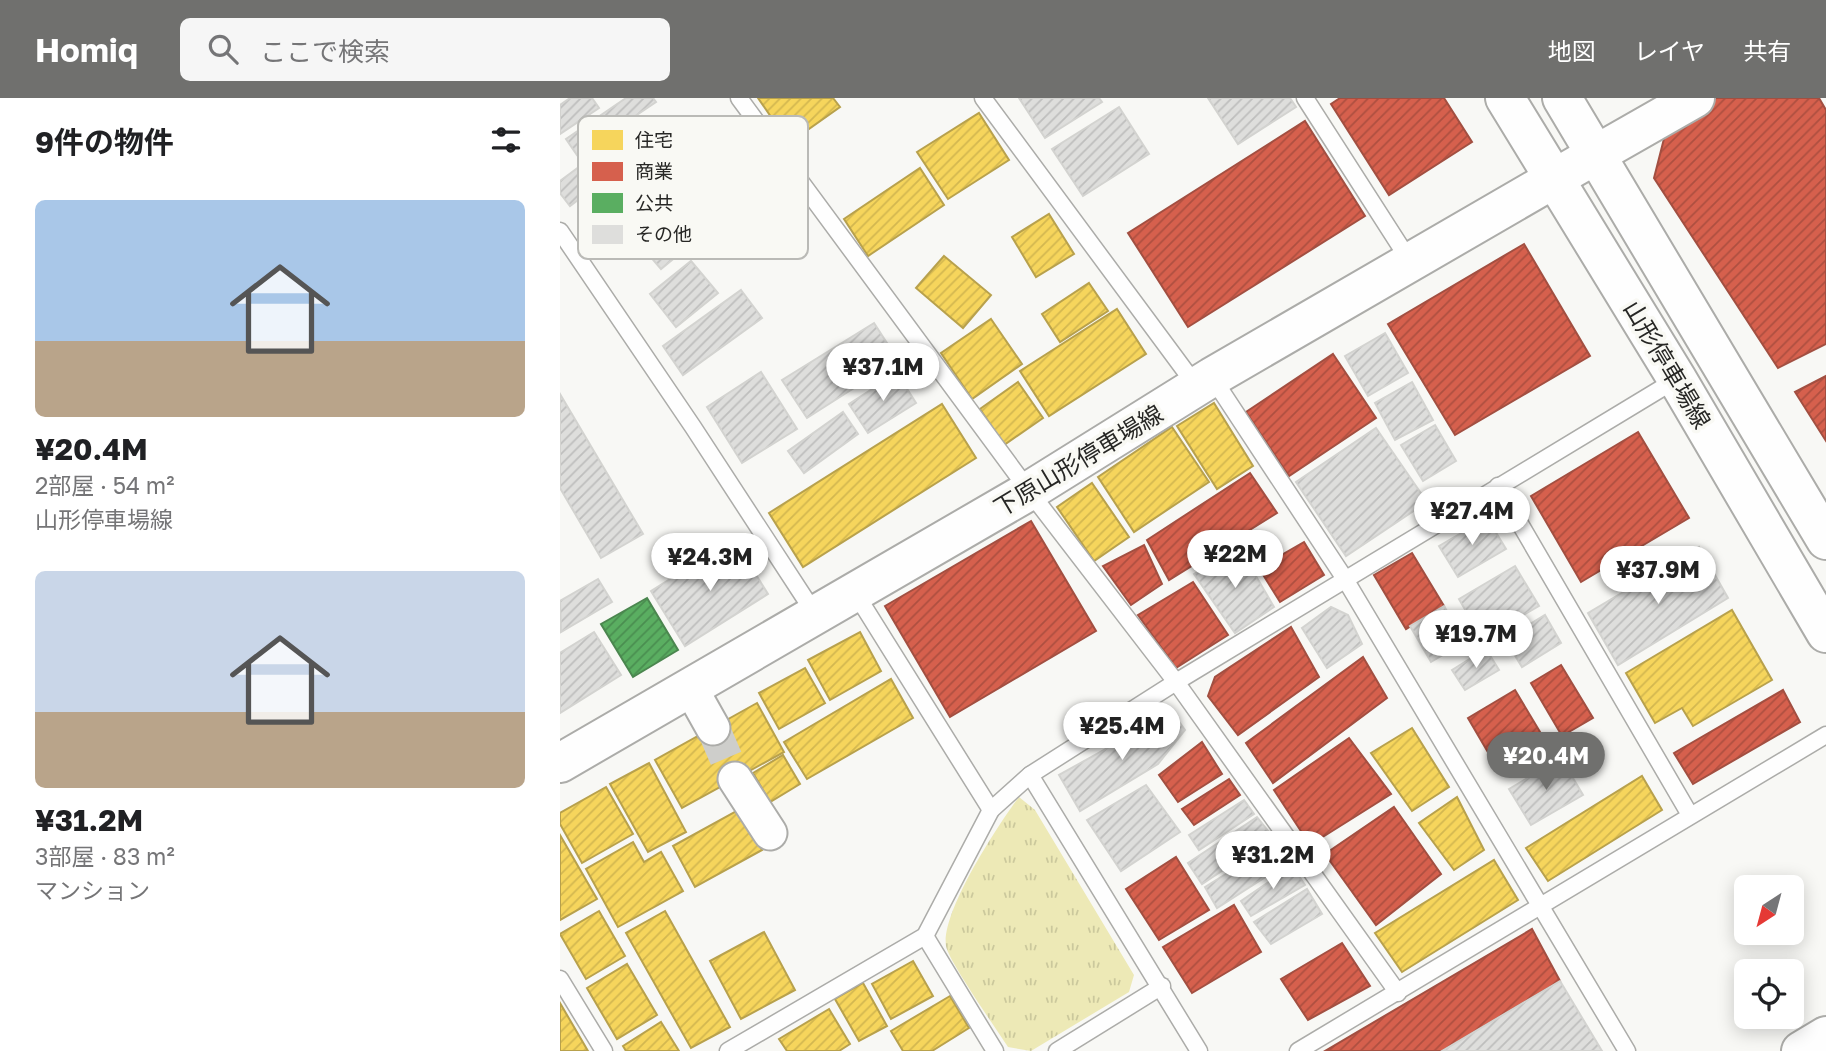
<!DOCTYPE html>
<html lang="ja">
<meta charset="utf-8">
<style>
body{margin:0;font-family:"Golos Text","Noto Sans JP",sans-serif;background:#f6f6f6;color:#202124;height:100vh;display:flex;flex-direction:column;font-size:26px;white-space:nowrap}
*{box-sizing:border-box;margin:0}
p{font-size:23px;color:#757577}
.icon{flex:none;width:38px;height:38px;fill:none;stroke:currentColor;stroke-width:2;stroke-linecap:round;stroke-linejoin:round}
.map{position:relative;flex:1;overflow:hidden}
.sheet{display:flex;flex-direction:column;background:#fff;width:560px}
.sheet>*{flex:none}
.needle{width:46px;rotate:216deg}
.tools{position:absolute;left:1174px;top:777px;display:grid;gap:14px}
.tools a{display:grid;place-items:center;width:70px;height:70px;border-radius:10px;background:#fff;box-shadow:0 4px 18px #0003;font-size:35px}
.price{position:absolute;translate:-50% -60px;padding:0 16px;border-radius:24px;background:#fff;color:#222;font-size:23px;line-height:46px;filter:drop-shadow(0 2px 4px #0008)}
.price::after{content:'';position:absolute;left:50%;top:42px;width:21px;height:16px;margin-left:-10px;background:inherit;clip-path:polygon(0 0,100% 0,50% 100%)}
.price.on{background:#70706e;color:#fff}
ul{padding:0;list-style:none}
li{display:grid;align-content:center;gap:14px;height:371px;padding:0 35px}
li span{display:grid;place-items:center;height:217px;border-radius:10px;color:#555}
li>.icon{margin-inline-start:auto}
span .icon{width:126px;height:126px;fill:#fffc;stroke-width:1}
li b{font-size:30px}
h2{display:flex;justify-content:space-between;align-items:center;height:84px;padding:0 35px;font-size:30px}
header{display:flex;align-items:center;gap:42px;box-sizing:border-box;height:98px;padding:0 35px;background:#70706e;color:#fff}
header strong{font-size:33px}
nav{display:flex;gap:38px;margin-inline-start:auto;font-size:24px}
.search{width:490px;height:63px;background:#f6f6f6;display:flex;align-items:center;gap:18px;box-sizing:border-box;padding:0 24px;border-radius:10px;color:#757577;font-size:26px}
main{display:flex;flex:1;min-height:0}
.map>svg:first-child{display:block}
.park{fill:url(#park-tufts)}
.homes{fill:url(#homes-hatch);stroke:#b8a14c;stroke-width:2}
.shops{fill:url(#shops-hatch);stroke:#a24f41;stroke-width:2}
.public{fill:url(#public-hatch);stroke:#4b864f;stroke-width:2}
.building{fill:url(#building-hatch);stroke:#d3d3d0;stroke-width:2}
.lines{fill:none;stroke-linecap:round;stroke-linejoin:round}
.minor-tunnel{stroke:#cececb;stroke-width:33;stroke-dasharray:33 17;stroke-linecap:butt}
.service-casing{stroke:#acaca9;stroke-width:19}
.minor-casing{stroke:#acaca9;stroke-width:37}
.tertiary-casing{stroke:#acaca9;stroke-width:42}
.secondary-casing{stroke:#acaca9;stroke-width:42}
.primary-casing{stroke:#acaca9;stroke-width:42}
.service{stroke:#fefefe;stroke-width:16}
.minor{stroke:#fefefe;stroke-width:33}
.tertiary{stroke:#fefefe;stroke-width:38}
.secondary{stroke:#fefefe;stroke-width:38}
.primary{stroke:#fefefe;stroke-width:38}
.labels{text-anchor:middle;dominant-baseline:central;stroke-width:7;stroke-linejoin:round;paint-order:stroke}
.street-label{font-size:24px;fill:#272725;stroke:#f9f9f4}
.key{fill:#f9f9f4;stroke:#babab6;stroke-width:2}
.key-label{font-size:19px;fill:#272725}
</style>
<header>
<strong>Homiq</strong>
<div class="search"><svg class="icon" aria-label="search" viewBox="0 0 24 24"><circle cx="10" cy="10" r="6"/><path d="M15 15l6 6"/></svg>ここで検索</div>
<nav><a>地図</a><a>レイヤ</a><a>共有</a></nav>
</header>
<main>
<section class="sheet">
<h2>9件の物件<svg class="icon" aria-label="filters" viewBox="0 0 24 24"><path d="M4 7h16M4 17h16"/><circle cx="9" cy="7" r="2"/><circle cx="15" cy="17" r="2"/></svg></h2>
<ul>
<li><span style="background:linear-gradient(#a9c7e8 65%,#b9a48a 0)"><svg class="icon" aria-label="home" viewBox="0 0 24 24"><path d="M3 11l9-7 9 7M6 9v11h12V9"/></svg></span><div><b>¥20.4M</b><p>2部屋 · 54 m²</p><p>山形停車場線</p></div></li>
<li><span style="background:linear-gradient(#c9d6e8 65%,#b9a48a 0)"><svg class="icon" aria-label="home" viewBox="0 0 24 24"><path d="M3 11l9-7 9 7M6 9v11h12V9"/></svg></span><div><b>¥31.2M</b><p>3部屋 · 83 m²</p><p>マンション</p></div></li>
</ul>
</section>
<div class="map">
<svg width="1266" height="953" viewBox="0 0 1266 953">
<defs>
<pattern id="park-tufts" width="24" height="20" patternUnits="userSpaceOnUse" patternTransform="scale(1.75)"><rect width="24" height="20" fill="#ede9b6"/><path d="M3 7l-1-3M5 7V3M7 7l1-3M15 17l-1-3M17 17v-4M19 17l1-3" fill="none" stroke="#cbc89c"/></pattern>
<pattern id="homes-hatch" width="6" height="6" patternUnits="userSpaceOnUse" patternTransform="scale(1.75)"><rect width="6" height="6" fill="#f6d55c"/><path d="M-1 1l2-2M0 6l6-6M5 7l2-2" fill="none" stroke="#d3b750"/></pattern>
<pattern id="shops-hatch" width="6" height="6" patternUnits="userSpaceOnUse" patternTransform="scale(1.75)"><rect width="6" height="6" fill="#d6604d"/><path d="M-1 1l2-2M0 6l6-6M5 7l2-2" fill="none" stroke="#ae4f40"/></pattern>
<pattern id="public-hatch" width="6" height="6" patternUnits="userSpaceOnUse" patternTransform="scale(1.75)"><rect width="6" height="6" fill="#5aae61"/><path d="M-1 1l2-2M0 6l6-6M5 7l2-2" fill="none" stroke="#4a8e50"/></pattern>
<pattern id="building-hatch" width="6" height="6" patternUnits="userSpaceOnUse" patternTransform="scale(1.75)"><rect width="6" height="6" fill="#dededc"/><path d="M-1 1l2-2M0 6l6-6M5 7l2-2" fill="none" stroke="#bebebd"/></pattern>
</defs>
<rect width="100%" height="100%" fill="#f8f8f5"/>
<path class="park" d="M459 699 475 712 574 877 569 894 471 953 448 949C437 932 388 862 386 848 381 814 438 727 459 699Z"/>
<g class="homes">
<path d="M198 0H273L280 9 229 45Z"/>
<path d="M419 15 449 62 388 101 357 54Z"/>
<path d="M360 70 384 107 308 158 284 121Z"/>
<path d="M489 116 514 156 476 179 452 139Z"/>
<path d="M384 158 431 197 403 230 356 190Z"/>
<path d="M529 185 548 213 500 244 482 216Z"/>
<path d="M557 211 586 256 489 318 460 273Z"/>
<path d="M431 221 462 266 412 301 381 255Z"/>
<path d="M458 284 483 320 444 347 420 311Z"/>
<path d="M654 305 693 368 657 391 617 328Z"/>
<path d="M382 306 416 360 243 469 209 415Z"/>
<path d="M612 329 649 384 574 434 538 379Z"/>
<path d="M532 385 569 439 534 463 497 409Z"/>
<path d="M1172 512 1212 582 1133 628 1122 610 1095 625 1066 575Z"/>
<path d="M300 534 321 573 270 602 248 562Z"/>
<path d="M245 570 265 605 219 631 199 595Z"/>
<path d="M331 581 353 620 247 681 224 644Z"/>
<path d="M197 605 224 654 122 710 95 662Z"/>
<path d="M852 630 889 689 852 713 811 655Z"/>
<path d="M223 657 240 686 210 704 193 675Z"/>
<path d="M89 665 126 734 88 754 50 686Z"/>
<path d="M1082 678 1102 712 988 783 966 750Z"/>
<path d="M46 689 73 736 22 765 0 726V715Z"/>
<path d="M897 699 924 752 894 772 859 725Z"/>
<path d="M180 711 202 752 135 789 113 748Z"/>
<path d="M0 737 37 801 0 822Z"/>
<path d="M73 744 84 764 101 754 123 793 58 829 26 771Z"/>
<path d="M934 762 958 802 842 874 815 835Z"/>
<path d="M39 813 65 858 26 881 0 836Z"/>
<path d="M105 813 170 929 131 950 66 835Z"/>
<path d="M204 834 235 892 181 921 150 863Z"/>
<path d="M353 863 373 898 331 921 312 886Z"/>
<path d="M67 866 97 917 57 941 27 890Z"/>
<path d="M303 885 327 928 299 943 275 901Z"/>
<path d="M390 898 409 930 372 953H343L331 933Z"/>
<path d="M0 905 28 953H0Z"/>
<path d="M269 911 290 946 279 953H227L219 941Z"/>
<path d="M101 924 119 953H66L63 948Z"/>
</g>
<g class="shops">
<path d="M780 0H884L912 44 829 97 771 6Z"/>
<path d="M1156 0H1259L1266 12V246L1218 270 1094 80 1108 25Z"/>
<path d="M745 23 805 118 628 229 568 135Z"/>
<path d="M964 146 1030 258 895 337 828 226Z"/>
<path d="M773 256 816 320 729 378 686 314Z"/>
<path d="M1266 278V343L1235 294Z"/>
<path d="M1078 334 1129 420 1021 484 971 398Z"/>
<path d="M690 375 717 415 609 482 587 442Z"/>
<path d="M471 423 536 533 390 619 325 508Z"/>
<path d="M744 444 764 477 720 504 699 470Z"/>
<path d="M584 447 602 486 571 507 543 468Z"/>
<path d="M852 455 884 508 846 531 814 477Z"/>
<path d="M633 484 668 537 616 570 578 517Z"/>
<path d="M731 529 759 579 678 637 648 598 655 579Z"/>
<path d="M803 559 827 600 713 685 686 645Z"/>
<path d="M1001 567 1033 620 1002 638 971 585Z"/>
<path d="M955 592 983 639 936 668 908 620Z"/>
<path d="M1223 592 1240 624 1133 686 1114 655Z"/>
<path d="M789 640 831 696 750 747 714 692Z"/>
<path d="M642 644 662 676 618 704 599 677Z"/>
<path d="M669 681 680 697 634 727 622 711Z"/>
<path d="M834 709 881 776 816 827 765 756Z"/>
<path d="M616 759 649 812 599 842 566 791Z"/>
<path d="M674 807 701 854 632 895 603 849Z"/>
<path d="M972 831 1000 883 882 953H765Z"/>
<path d="M782 845 810 888 748 922 721 881Z"/>
</g>
<path class="public" d="M87 500 118 552 73 579 41 526Z"/>
<g class="building">
<path d="M10 0H32L39 10 0 36V7Z"/>
<path d="M66 0H93L96 4 17 57 6 41Z"/>
<path d="M459 0H539L542 4 485 40Z"/>
<path d="M648 0H730L736 9 678 46Z"/>
<path d="M559 9 589 56 523 98 492 51Z"/>
<path d="M46 49 61 69 10 108 0 95V83Z"/>
<path d="M156 77 180 106 101 171 77 143Z"/>
<path d="M131 163 158 195 116 229 90 196Z"/>
<path d="M181 192 202 220 123 277 103 248Z"/>
<path d="M314 225 338 262 247 320 222 282Z"/>
<path d="M825 235 848 275 808 298 785 258Z"/>
<path d="M201 274 237 331 182 365 147 309Z"/>
<path d="M337 275 356 305 308 335 289 306Z"/>
<path d="M852 284 873 322 835 342 815 305Z"/>
<path d="M0 296 83 436 41 460 0 390Z"/>
<path d="M283 314 298 336 244 375 228 353Z"/>
<path d="M875 327 896 363 863 383 841 347Z"/>
<path d="M816 330 867 404 786 458 736 384Z"/>
<path d="M927 420 946 451 898 479 879 448Z"/>
<path d="M174 441 208 496 125 548 91 493Z"/>
<path d="M679 449 714 509 675 535 634 476Z"/>
<path d="M1139 449 1168 500 1058 567 1028 515Z"/>
<path d="M955 468 979 508 922 541 899 501Z"/>
<path d="M38 481 52 504 1 534 0 503Z"/>
<path d="M884 508 905 544 871 564 850 528Z"/>
<path d="M771 509 788 517 802 546 767 570 742 530Z"/>
<path d="M985 517 1001 545 962 569 945 541Z"/>
<path d="M34 534 61 577 0 615V555Z"/>
<path d="M926 551 939 572 905 592 892 572Z"/>
<path d="M612 614 625 632 598 666 520 713 499 677Z"/>
<path d="M1001 660 1023 697 971 727 949 691Z"/>
<path d="M586 687 620 734 561 773 527 722Z"/>
<path d="M684 702 694 716 639 752 629 737Z"/>
<path d="M697 719 713 739 642 786 628 765Z"/>
<path d="M717 744 729 764 657 810 645 789Z"/>
<path d="M732 768 745 787 691 818 681 803Z"/>
<path d="M747 791 762 816 711 846 694 824Z"/>
<path d="M1000 883 1042 953H882Z"/>
</g>
<g class="lines">
<path class="minor-tunnel" d="M153 630 175 681"/>
<g class="service-casing">
<g id="service">
<path d="M179 0 469 393 616 584 838 895"/>
<path d="M423 0 637 289"/>
<path d="M745 0 851 165"/>
<path d="M0 133 133 329 255 516"/>
<path d="M652 279 785 481 1067 953"/>
<path d="M938 388 1130 717"/>
<path d="M294 493 431 712"/>
<path d="M470 677 639 953"/>
<path d="M365 838 435 953"/>
<path d="M0 881 44 953"/>
<path d="M168 953 365 838 431 712 470 677 616 584 1117 281"/>
<path d="M497 953 602 888"/>
<path d="M738 953 1266 637"/>
</g>
</g>
<g class="minor-casing">
<g id="minor">
<path d="M130 589 153 630"/>
<path d="M175 681 210 735"/>
</g>
</g>
<g class="tertiary-casing">
<g id="tertiary">
<path d="M1035 57 1135 0"/>
<path d="M1241 953 1266 938"/>
</g>
</g>
<g class="secondary-casing">
<path id="secondary" d="M0 665 469 393 652 279 1035 57"/>
</g>
<g class="primary-casing">
<g id="primary">
<path d="M945 0 1117 281 1266 535"/>
<path d="M1002 0 1266 442"/>
</g>
</g>
<use href="#service" class="service"/>
<use href="#minor" class="minor"/>
<use href="#tertiary" class="tertiary"/>
<use href="#secondary" class="secondary"/>
<use href="#primary" class="primary"/>
</g>
<g class="labels">
<g class="street-label">
<text transform="translate(1108 266) rotate(59)">山形停車場線</text>
<text transform="translate(518 362) rotate(-31)">下原山形停車場線</text>
</g>
</g>
<rect x="18" y="18" width="230" height="143" rx="10" class="key"/>
<rect x="32" y="32" width="31" height="20" fill="#f6d55c"/>
<rect x="32" y="64" width="31" height="19" fill="#d6604d"/>
<rect x="32" y="95" width="31" height="20" fill="#5aae61"/>
<rect x="32" y="127" width="31" height="19" fill="#dededc"/>
<g class="key-label">
<text x="75" y="49">住宅</text>
<text x="75" y="80">商業</text>
<text x="75" y="112">公共</text>
<text x="75" y="143">その他</text>
</g>
</svg>
<div class="tools">
<a><svg class="needle" viewBox="-14 -14 28 28"><path d="M0-13l5 13h-10z" fill="#e53935"/><path d="M0 13l5-13h-10z" fill="#757577"/></svg></a>
<a><svg class="icon" aria-label="locate" viewBox="0 0 24 24"><circle cx="12" cy="12" r="6"/><path d="M12 2v4M12 18v4M2 12h4M18 12h4"/></svg></a>
</div>
<b class="price" style="left:323px;top:305px">¥37.1M</b>
<b class="price" style="left:912px;top:449px">¥27.4M</b>
<b class="price" style="left:675px;top:492px">¥22M</b>
<b class="price" style="left:150px;top:495px">¥24.3M</b>
<b class="price" style="left:1098px;top:508px">¥37.9M</b>
<b class="price" style="left:916px;top:572px">¥19.7M</b>
<b class="price" style="left:562px;top:664px">¥25.4M</b>
<b class="price on" style="left:986px;top:694px">¥20.4M</b>
<b class="price" style="left:713px;top:793px">¥31.2M</b>
</div>
</main>
